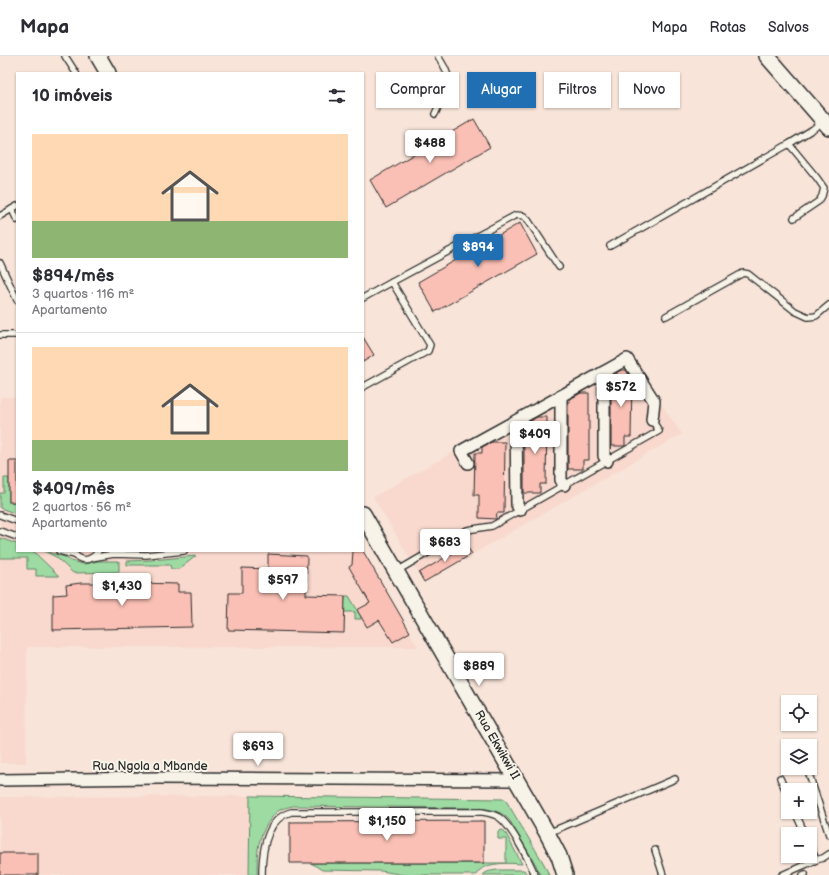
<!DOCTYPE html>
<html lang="pt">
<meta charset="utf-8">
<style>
body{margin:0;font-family:"Balsamiq Sans",sans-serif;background:#f2f2f3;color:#2b2b33;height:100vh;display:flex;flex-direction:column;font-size:15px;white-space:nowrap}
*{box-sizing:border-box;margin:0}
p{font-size:13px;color:#7c7c81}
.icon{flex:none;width:22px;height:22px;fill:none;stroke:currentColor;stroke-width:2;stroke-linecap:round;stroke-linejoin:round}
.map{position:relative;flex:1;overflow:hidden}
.details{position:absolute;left:16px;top:16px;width:348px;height:480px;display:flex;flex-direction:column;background:#fff;border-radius:0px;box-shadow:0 1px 3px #0004}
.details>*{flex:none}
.guide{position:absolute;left:376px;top:16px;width:380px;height:36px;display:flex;gap:8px}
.fabs{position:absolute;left:781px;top:639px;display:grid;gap:8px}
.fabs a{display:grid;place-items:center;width:36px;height:36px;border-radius:0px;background:#fff;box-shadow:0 1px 3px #0004;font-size:20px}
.price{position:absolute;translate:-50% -34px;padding:0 9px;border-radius:4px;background:#fff;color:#222;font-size:13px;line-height:26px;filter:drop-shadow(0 1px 2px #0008)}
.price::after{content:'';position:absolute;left:50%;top:24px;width:12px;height:9px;margin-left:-6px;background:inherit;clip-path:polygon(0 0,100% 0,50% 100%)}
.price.current{background:#1f6fb2;color:#fff}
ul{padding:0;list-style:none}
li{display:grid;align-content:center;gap:8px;height:212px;padding:0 16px}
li+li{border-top:1px solid #e1e1e2}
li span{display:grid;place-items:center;height:124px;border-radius:0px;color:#555}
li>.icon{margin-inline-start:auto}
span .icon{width:72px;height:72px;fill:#fffc;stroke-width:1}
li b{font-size:17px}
h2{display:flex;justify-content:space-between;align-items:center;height:48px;padding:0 16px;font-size:17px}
.chip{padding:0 14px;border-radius:0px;background:#fff;box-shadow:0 1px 3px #0004;font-size:14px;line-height:36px}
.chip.current{background:#1f6fb2;color:#fff}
header{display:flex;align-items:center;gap:24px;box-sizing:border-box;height:56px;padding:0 20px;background:#fff;border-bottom:1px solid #e1e1e2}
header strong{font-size:19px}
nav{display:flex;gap:22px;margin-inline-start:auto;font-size:14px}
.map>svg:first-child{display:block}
.built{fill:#f9d9ce}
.green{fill:#9ddba3;stroke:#648367}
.building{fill:#fbc0b5;stroke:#2b2b2b}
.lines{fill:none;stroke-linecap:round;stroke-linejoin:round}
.lane-casing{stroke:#2b2b2b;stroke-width:8}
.street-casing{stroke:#2b2b2b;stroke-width:14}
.secondary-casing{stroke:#2b2b2b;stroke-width:18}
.lane{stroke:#f7f3e8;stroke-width:5.5}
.street{stroke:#f7f3e8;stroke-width:11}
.secondary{stroke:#f7f3e8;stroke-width:15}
.labels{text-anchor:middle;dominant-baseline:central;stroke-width:4;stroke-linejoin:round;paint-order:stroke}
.street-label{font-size:12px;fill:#2b2b2b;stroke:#f7f3e8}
</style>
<header>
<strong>Mapa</strong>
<nav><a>Mapa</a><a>Rotas</a><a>Salvos</a></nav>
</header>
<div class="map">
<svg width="829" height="819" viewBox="0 0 829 819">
<rect width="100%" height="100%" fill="#f8e4d9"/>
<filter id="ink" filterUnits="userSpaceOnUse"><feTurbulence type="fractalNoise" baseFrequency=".025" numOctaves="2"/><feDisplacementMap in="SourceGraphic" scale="8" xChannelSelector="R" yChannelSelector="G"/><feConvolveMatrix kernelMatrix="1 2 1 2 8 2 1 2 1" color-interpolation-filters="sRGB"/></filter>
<g filter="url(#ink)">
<g class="built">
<path d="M627 299 682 378 424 526 373 441Z"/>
<path d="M0 341H17V495H363L418 591H27L26 707H0Z"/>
<path d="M250 740 249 819H0V741Z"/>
</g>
<g class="green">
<path d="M4 422H9V446H17V458L0 452V437H4Z"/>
<path d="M0 482 17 488V495H33L59 520H36V513H27V502H0Z"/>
<path d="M44 495 65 501 71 505 83 508 90 507 98 505H119V516L73 517 56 501Z"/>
<path d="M196 500 179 513H171L170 509H127V505L151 504Z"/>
<path d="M345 540H349L361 560V563H355V556H344Z"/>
<path d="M250 740 505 743 544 808 549 819H540L536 809 510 765C501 754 490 753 476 752L293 750C288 751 283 752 278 755 268 763 259 781 258 793 257 802 257 811 257 819H249Z"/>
<path d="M503 774 505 776 522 808C511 807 488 806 480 814 478 815 477 817 476 819H404L381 815 322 814 311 807H506V783H498V775Z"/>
<path d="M497 814H524L527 819H483C486 815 492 815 497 814Z"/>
</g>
<g class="building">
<path d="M474 63 490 91 386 152 370 124Z"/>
<path d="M520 167 537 198 435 256 418 226Z"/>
<path d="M363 281 374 299 363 306Z"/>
<path d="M622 314H626L632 323 631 381H625V390H611V323H613V319L617 318V316Z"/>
<path d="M581 337H589V404H583V413H568V346H570V343Z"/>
<path d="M537 361H547L546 428H540V437H524V371H528V366L532 365V364Z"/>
<path d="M492 386H505L504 457H497L496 463 479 462V439H474L475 397H482V391Z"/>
<rect x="9" y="405" width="8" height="41"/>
<path d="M466 489 472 498 424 526 419 517Z"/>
<path d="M353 495H363L410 576 393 586 379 564 367 571 357 554 370 547 349 511 352 509Z"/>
<path d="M268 498 307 500 306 539 345 540 344 577 228 574 229 537H242V512L268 513Z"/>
<path d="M81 527H135L178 528V536H191L192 571 53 574V539L67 538 66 529Z"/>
<path d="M484 765V807H290V766Z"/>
<rect x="0" y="797" width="38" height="22"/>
</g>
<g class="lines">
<g class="lane-casing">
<g id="lane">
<path d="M65 0 76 17"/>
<path d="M435 58 450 25 445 12 438 0"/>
<path d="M789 88 817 122 824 132 822 140 819 145 794 162"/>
<path d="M12 153 17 164"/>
<path d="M0 160 17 150"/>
<path d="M610 190 789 88 813 73 823 65"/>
<path d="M0 207 17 244"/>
<path d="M363 242 392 226"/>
<path d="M666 260 743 217 748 218 795 255 808 261 816 260 829 249"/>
<path d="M0 279H17"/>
<path d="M363 331 428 295 430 289 392 226 516 159 524 160 528 164 559 211"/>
<path d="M0 459 17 465"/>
<path d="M0 475 17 481"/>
<path d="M59 495 75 499"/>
<path d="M72 495C79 506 91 507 98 495"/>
<path d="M91 502 114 498 146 499 184 495"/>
<path d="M397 515 467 474 492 470 659 375 652 364"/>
<path d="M807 712 829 779"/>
<path d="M780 722 788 740"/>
<path d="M795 756 805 778"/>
<path d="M548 777 675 723"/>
<path d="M655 794 663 819"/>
<path d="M816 804 823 802 829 798"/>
<path d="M262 819C262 796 265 763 291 756H482C488 757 495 758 500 762 511 770 530 806 535 819"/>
<path d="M782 819 816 804 810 789"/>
<path d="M803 819 805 818"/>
</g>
</g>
<g class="street-casing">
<g id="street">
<path d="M604 316V400L607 405"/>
<path d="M561 340V424L564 429"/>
<path d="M516 365 517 449 520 454"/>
<path d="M468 407 461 395 561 340 627 303 654 345 652 364"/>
<path d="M0 724 158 722 517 724"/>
</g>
</g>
<g class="secondary-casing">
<g id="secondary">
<path d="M98 0 108 17"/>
<path d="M767 0 829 71"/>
<path d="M363 458 547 777 559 800 565 819"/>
</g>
</g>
<use href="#lane" class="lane"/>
<use href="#street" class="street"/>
<use href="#secondary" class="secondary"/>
</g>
</g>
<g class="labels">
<g class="street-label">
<text transform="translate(497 689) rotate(60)">Rua Ekwikwi II</text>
<text x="150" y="710">Rua Ngola a Mbande</text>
</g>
</g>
</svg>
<div class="fabs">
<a><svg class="icon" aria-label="locate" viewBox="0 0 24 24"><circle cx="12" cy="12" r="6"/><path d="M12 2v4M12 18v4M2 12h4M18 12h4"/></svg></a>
<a><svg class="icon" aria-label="layers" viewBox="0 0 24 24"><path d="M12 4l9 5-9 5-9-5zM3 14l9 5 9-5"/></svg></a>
<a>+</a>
<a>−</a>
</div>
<b class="price" style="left:430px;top:108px">$488</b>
<b class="price current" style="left:478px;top:212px">$894</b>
<b class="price" style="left:621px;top:352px">$572</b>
<b class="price" style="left:535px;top:399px">$409</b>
<b class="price" style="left:445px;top:507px">$683</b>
<b class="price" style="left:283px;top:545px">$597</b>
<b class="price" style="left:122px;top:551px">$1,430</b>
<b class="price" style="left:479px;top:631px">$889</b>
<b class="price" style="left:258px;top:711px">$693</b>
<b class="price" style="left:387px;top:786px">$1,150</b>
<div class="guide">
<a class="chip">Comprar</a>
<a class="chip current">Alugar</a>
<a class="chip">Filtros</a>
<a class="chip">Novo</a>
</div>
<section class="details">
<h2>10 imóveis<svg class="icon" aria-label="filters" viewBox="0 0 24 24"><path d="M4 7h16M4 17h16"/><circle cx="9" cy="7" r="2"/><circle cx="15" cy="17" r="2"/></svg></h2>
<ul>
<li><span style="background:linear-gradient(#ffd9b3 70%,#8fb573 0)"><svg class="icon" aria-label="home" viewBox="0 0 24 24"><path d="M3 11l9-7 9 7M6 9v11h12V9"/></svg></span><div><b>$894/mês</b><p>3 quartos · 116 m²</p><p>Apartamento</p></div></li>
<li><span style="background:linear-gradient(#ffd9b3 75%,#8fb573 0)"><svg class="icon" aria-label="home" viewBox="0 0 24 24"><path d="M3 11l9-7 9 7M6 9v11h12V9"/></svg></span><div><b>$409/mês</b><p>2 quartos · 56 m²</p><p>Apartamento</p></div></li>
</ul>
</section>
</div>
